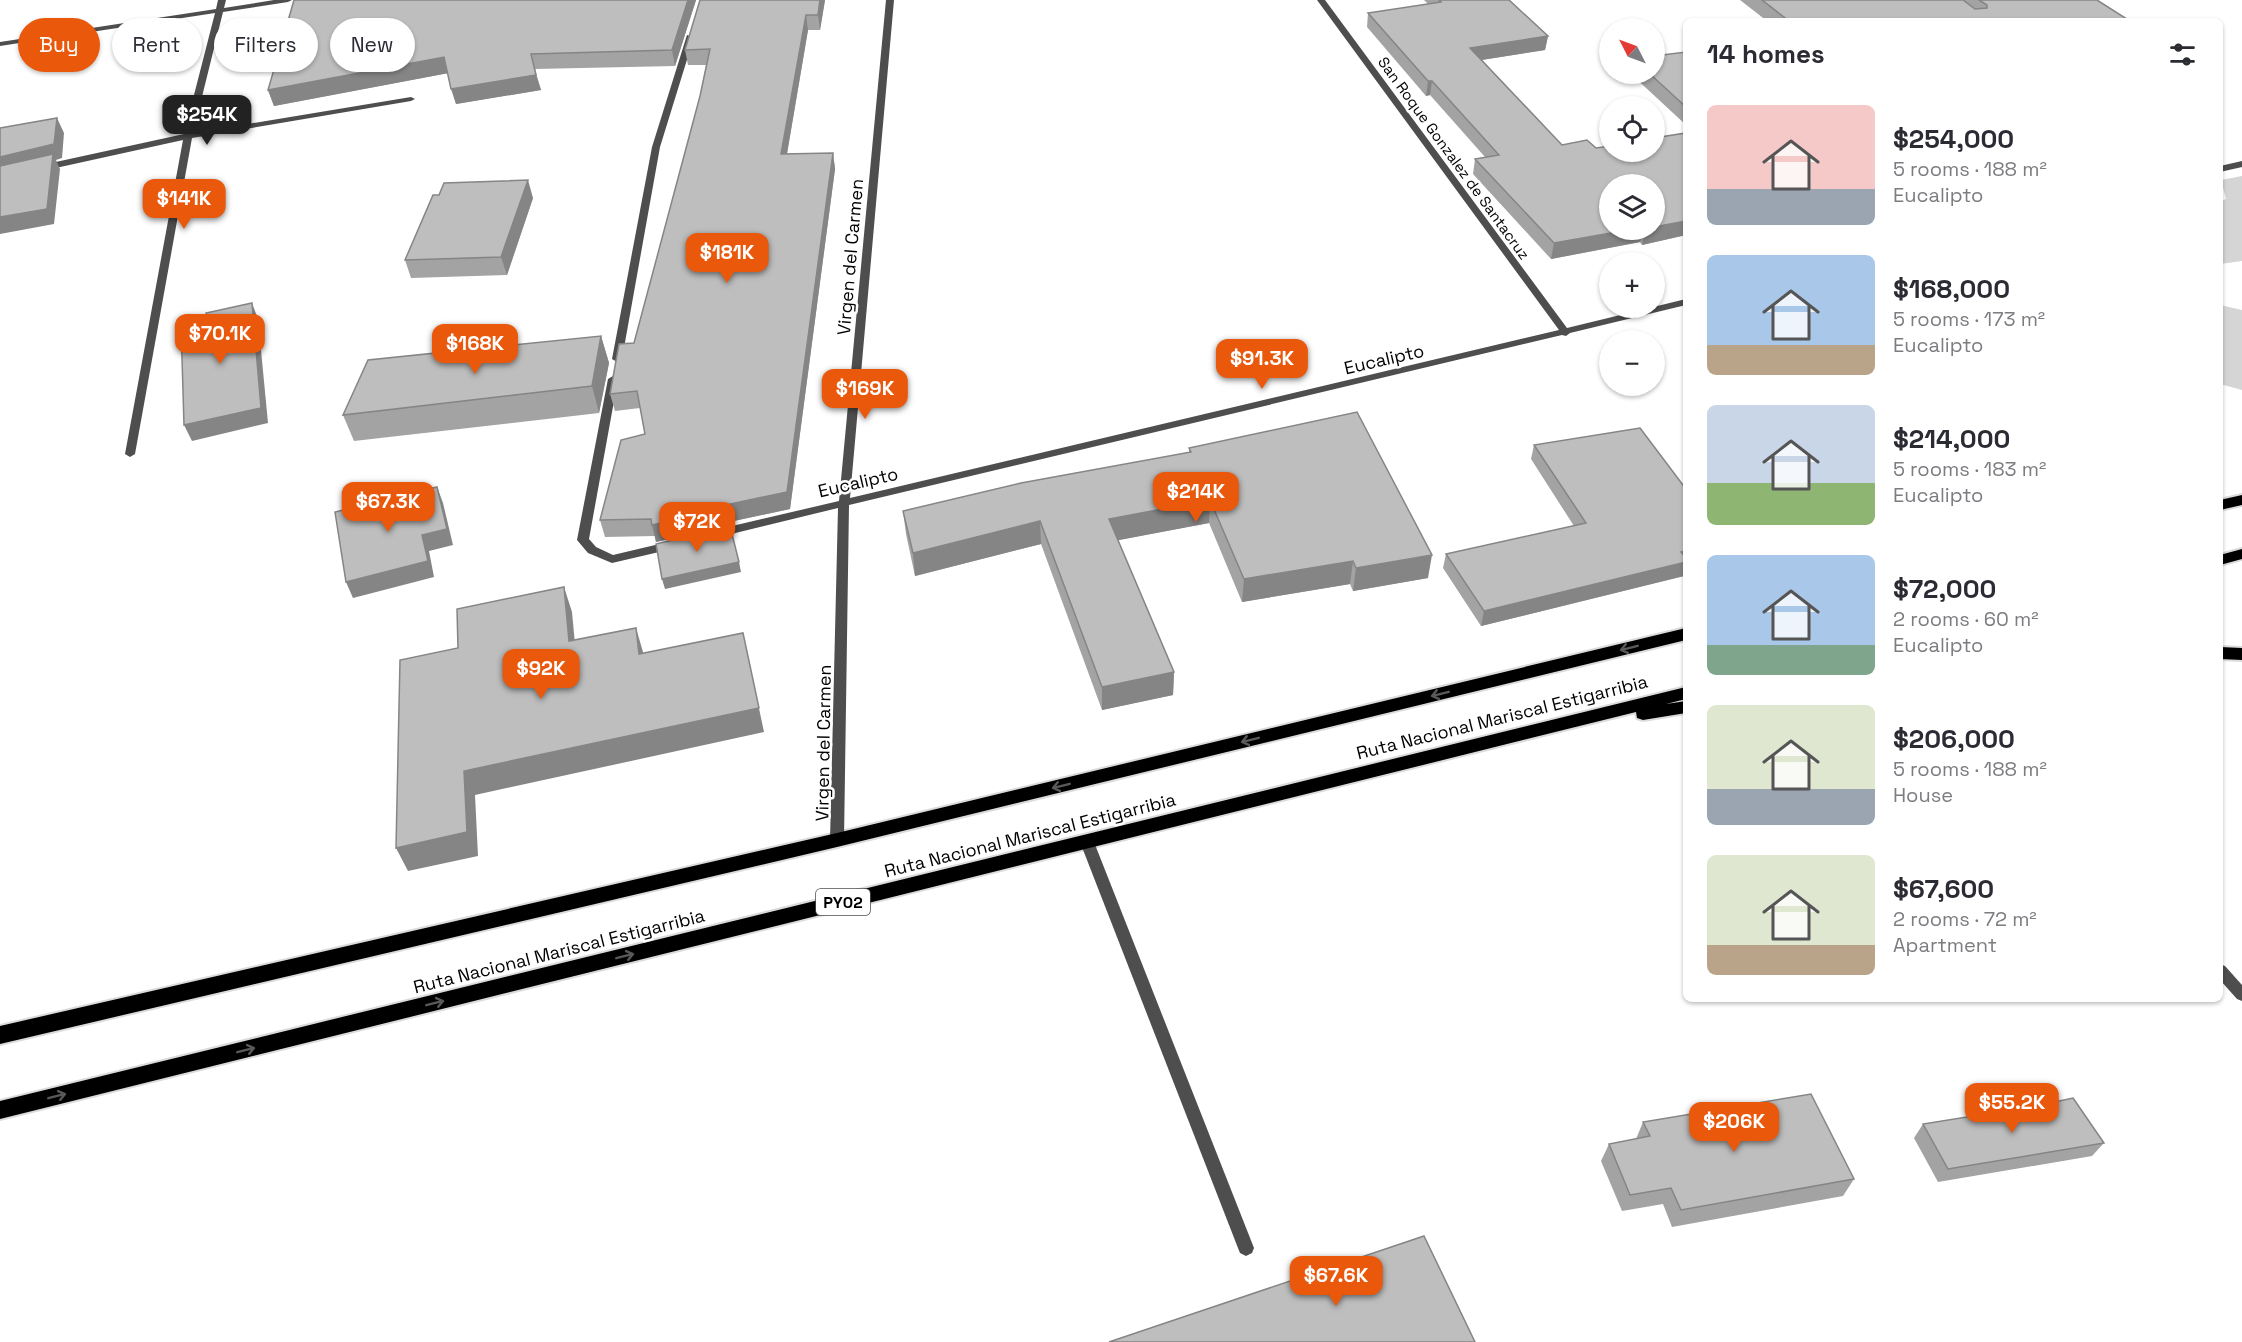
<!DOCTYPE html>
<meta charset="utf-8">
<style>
body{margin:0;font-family:"Space Grotesk",sans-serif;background:#f2f2f3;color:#2b2b33;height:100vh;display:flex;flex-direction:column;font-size:22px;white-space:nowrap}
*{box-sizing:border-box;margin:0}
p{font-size:20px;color:#7c7c81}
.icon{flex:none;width:33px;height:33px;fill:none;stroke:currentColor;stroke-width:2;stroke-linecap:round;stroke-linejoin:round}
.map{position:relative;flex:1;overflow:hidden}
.sheet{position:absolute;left:1683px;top:18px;width:540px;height:984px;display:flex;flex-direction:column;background:#fff;border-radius:9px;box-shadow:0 2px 4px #0004}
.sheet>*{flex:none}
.hud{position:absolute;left:18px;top:18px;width:570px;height:54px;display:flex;gap:12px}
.needle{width:39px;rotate:312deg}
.controls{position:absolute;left:1599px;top:18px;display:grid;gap:12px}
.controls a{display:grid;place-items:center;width:66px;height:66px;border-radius:50%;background:#fff;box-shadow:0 2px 4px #0004;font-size:30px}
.price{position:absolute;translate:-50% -51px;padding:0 14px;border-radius:12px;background:#ea580c;color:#fff;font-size:20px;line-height:39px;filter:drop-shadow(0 2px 3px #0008)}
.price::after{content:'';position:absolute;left:50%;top:36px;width:18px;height:14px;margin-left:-9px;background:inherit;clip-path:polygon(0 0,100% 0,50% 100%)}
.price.selected{background:#222;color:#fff}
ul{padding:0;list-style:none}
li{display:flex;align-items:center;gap:18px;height:150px;padding:0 24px}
li span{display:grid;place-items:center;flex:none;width:168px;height:120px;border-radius:9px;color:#555}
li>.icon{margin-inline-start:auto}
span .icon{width:72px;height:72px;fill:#fffc;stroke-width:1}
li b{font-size:26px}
h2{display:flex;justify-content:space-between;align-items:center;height:72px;padding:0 24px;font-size:26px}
.tag{padding:0 21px;border-radius:27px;background:#fff;box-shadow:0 2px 4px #0004;font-size:21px;line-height:54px}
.tag.selected{background:#ea580c;color:#fff}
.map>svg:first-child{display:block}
.green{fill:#d5d5d5}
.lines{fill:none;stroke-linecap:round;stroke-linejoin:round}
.trunk-casing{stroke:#dbdbdb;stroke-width:4}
.service{fill:#4e4e4e;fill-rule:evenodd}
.minor{fill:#4e4e4e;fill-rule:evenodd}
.trunk{fill:#000;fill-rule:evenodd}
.wall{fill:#a3a3a3;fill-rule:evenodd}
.shaded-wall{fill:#858585}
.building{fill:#bebebe;stroke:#858585;stroke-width:1.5}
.oneway{stroke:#595959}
.labels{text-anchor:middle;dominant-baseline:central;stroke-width:5;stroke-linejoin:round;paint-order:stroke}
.far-street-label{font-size:15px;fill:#000;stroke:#fff}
.shield{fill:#fff;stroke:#4c4c4c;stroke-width:1.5}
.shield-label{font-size:16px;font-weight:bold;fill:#000}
.street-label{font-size:18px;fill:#000;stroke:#fff}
</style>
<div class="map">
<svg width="2242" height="1342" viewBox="0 0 2242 1342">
<rect width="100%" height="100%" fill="#fff"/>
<g class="green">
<path d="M2242 176V261L2220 264V201L2226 199 2221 180Z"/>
<path d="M2220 305 2242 310V390L2220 384Z"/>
</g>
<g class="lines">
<g class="trunk-casing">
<g id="trunk">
<path d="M2242 495V505L2220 510V500Z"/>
<path d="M2242 549V559L2220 565V555Z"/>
<path d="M1686 628V640L837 847 0 1044V1026L837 833Z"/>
<path d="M2220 647 2242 648V660L2220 659Z"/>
<path d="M1686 687V699L1666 704 1686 701V713L1643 720 1637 718 1636 712 0 1119V1101Z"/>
</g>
</g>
<g class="service">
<path d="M1087 837 1092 838 1094 842 1254 1248 1252 1253 1246 1256 1240 1253 1238 1248 1080 842 1082 838Z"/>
<path d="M2220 964 2225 966 2242 985V1001L2237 999 2220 980Z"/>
</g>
<g class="minor">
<path d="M218 0H226L224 8 274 0H292L288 2 223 12 193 133 411 97 415 99 411 101 192 138 135 454 130 457 125 454 183 140 42 171 38 168 42 165 184 134 215 13 0 46V42L216 9Z"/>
<path d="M886 0H894L850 498 1559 330 1317 0H1325L1567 328 1686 299V305L1570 333 1566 336 1562 335 849 505 844 840 842 844 837 845 832 844 830 840 838 508 715 538 709 534 715 530 839 501Z"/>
<path d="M687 35 694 37 660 147 622 359 617 362 612 359 652 147Z"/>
<path d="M2242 161V167L2220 172V166Z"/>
<path d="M613 376 618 379 589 539 596 547 613 555 672 541 678 545 672 549 612 563 588 553 577 540 608 379Z"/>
</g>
<use href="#trunk" class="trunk"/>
</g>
<g class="wall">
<path d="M294 0H696L675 66 535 69 541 90 456 104 448 73 274 106 268 90Z"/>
<path d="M700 0H825L820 30H808L787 154 833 153 835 169 790 509 729 522V525L656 542 655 536 605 537 600 520 645 434 640 408 615 411 610 394 634 343 700 96 706 65H688L685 50Z"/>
<path d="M1424 0H1509L1548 36 1545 50 1482 60 1562 145 1596 148 1686 133V235L1642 245 1640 242 1551 259 1473 174 1475 159 1485 157 1430 95 1426 96 1367 27 1368 13 1428 4ZM1654 184V230H1610Z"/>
<path d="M1740 0H2097L2130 21H1767Z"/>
<path d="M1686 52V125L1631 74H1654Z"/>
<path d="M533 198 507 275 411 278 405 260Z"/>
<path d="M601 336 609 363 599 413 354 441 343 415Z"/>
<path d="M1534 445 1686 489V570L1684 576 1481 626 1443 568 1446 554 1574 526 1531 459Z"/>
<path d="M1189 448 1428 578 1353 591 1350 584 1242 602 1209 523 1118 540 1174 672 1173 695 1102 710 1041 544 915 576 906 534 903 511 1189 452Z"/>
<path d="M1643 1122 1854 1179 1843 1196 1672 1227 1663 1204 1622 1211 1601 1161 1609 1144 1636 1139Z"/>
<path d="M1923 1124 2104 1143 2092 1156 1938 1182 1914 1138Z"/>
</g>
<g class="shaded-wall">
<path d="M688 0H696L675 66 672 50Z"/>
<path d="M820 0H825L820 30 818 15Z"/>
<path d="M806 15 808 30 784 171 781 154Z"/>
<path d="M1548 36 1545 50 1468 62 1470 48Z"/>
<path d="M444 57 449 73 274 106 268 90Z"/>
<path d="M536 75 541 90 456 104 451 89Z"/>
<path d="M1428 81H1432L1430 95 1426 96Z"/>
<path d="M57 118 64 133 62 158 56 160 60 169 54 224 0 234V157Z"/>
<path d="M833 153 835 169 790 509 729 522V525L656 542 652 525 725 505Z"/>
<path d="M528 180 533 198 507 275 501 257Z"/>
<path d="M1686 221V235L1642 245 1646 230H1654V227Z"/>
<path d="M1628 230H1643L1640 242 1551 259 1554 243Z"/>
<path d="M252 303 258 319 268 423 192 441 184 425Z"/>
<path d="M601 336 609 363 599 413 592 386Z"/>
<path d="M437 487 443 503 453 545 429 551 434 577 353 598 346 582Z"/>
<path d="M1210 500 1209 523 1109 542V519Z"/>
<path d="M1040 521 1041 544 915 576 913 553Z"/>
<path d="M1686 551V570L1684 576 1481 626 1484 611Z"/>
<path d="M1432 555 1428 578 1353 591 1356 568Z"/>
<path d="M1353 561 1350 584 1242 602 1244 579Z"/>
<path d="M739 562 741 572 665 589 662 579Z"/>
<path d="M564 587 572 612 577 666 569 641Z"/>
<path d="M636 628 643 652 647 678 639 654Z"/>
<path d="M743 633 764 732 475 795 478 856 408 871 396 848 464 771Z"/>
<path d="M1174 672 1173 695 1102 710V687Z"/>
</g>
<g class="building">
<path d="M294 0H688L672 50 531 54 536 75 451 89 444 57 268 90Z"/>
<path d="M700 0H820L818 15H806L781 154 833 153 787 492 725 505V508L652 525 651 519 600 520 621 440 645 434 637 391 610 394 619 344 634 343 700 96 710 49 685 50Z"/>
<path d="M1439 0H1509L1548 36 1470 48 1562 145 1587 140 1596 148 1610 146V152H1654V138L1686 133V221L1654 227V184H1610V230H1628L1554 243 1475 159 1499 155 1432 81H1428L1368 13 1441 2Z"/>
<path d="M1762 0H1963L1975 9 1987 8V5L1979 0H2097L2130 21H1789Z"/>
<path d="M1686 52V107L1650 74H1654V56Z"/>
<path d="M57 118 54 144 0 157V128Z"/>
<path d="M53 154 47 209 0 217V166Z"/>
<path d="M528 180 501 257 405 260 433 195H439L444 183Z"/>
<path d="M252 303 261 408 184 425 181 324 207 319 206 313Z"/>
<path d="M601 336 592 386 343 415 368 360Z"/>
<path d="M1357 412 1432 555 1356 568 1353 561 1244 579 1210 500 1109 519 1174 672 1102 687 1040 521 913 553 903 511 1021 483 1191 452 1189 448Z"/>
<path d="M1640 428 1686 489V551L1681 552 1686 558V562L1484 611 1446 554 1586 523 1534 445Z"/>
<path d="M437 487 447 529 422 535 428 561 346 582 335 512Z"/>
<path d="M730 526 739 562 662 579 656 544Z"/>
<path d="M564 587 569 641 636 628 639 654 743 633 759 708 464 771 467 832 396 848 400 660 458 648 457 609Z"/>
<path d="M1811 1094 1854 1179 1681 1210 1671 1188 1630 1195 1609 1144 1650 1136 1643 1122Z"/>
<path d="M2073 1098 2104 1143 1948 1169 1923 1124 2036 1106Z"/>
<path d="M1424 1236 1475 1342H1109Z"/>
</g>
<defs><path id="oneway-shaft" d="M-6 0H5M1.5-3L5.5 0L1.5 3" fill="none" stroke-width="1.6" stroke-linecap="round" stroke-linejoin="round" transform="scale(1.5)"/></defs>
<g class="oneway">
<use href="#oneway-shaft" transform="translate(1629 648) rotate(166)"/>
<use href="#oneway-shaft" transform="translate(1440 694) rotate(166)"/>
<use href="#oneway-shaft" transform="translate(1250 740) rotate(166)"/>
<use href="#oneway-shaft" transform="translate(1061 786) rotate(166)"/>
<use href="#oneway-shaft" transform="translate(625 956) rotate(-14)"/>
<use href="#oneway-shaft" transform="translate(435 1003) rotate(-14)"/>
<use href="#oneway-shaft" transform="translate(246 1050) rotate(-14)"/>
<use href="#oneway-shaft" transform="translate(57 1096) rotate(-14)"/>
</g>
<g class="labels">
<g class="far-street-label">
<text transform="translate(1454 158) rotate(54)">San Roque Gonzalez de Santacruz</text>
</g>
<rect class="shield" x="816" y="889" width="54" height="26" rx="4.5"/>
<g class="shield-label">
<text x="843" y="902">PY02</text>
</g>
<g class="street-label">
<text transform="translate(850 257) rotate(-85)">Virgen del Carmen</text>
<text transform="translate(1384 359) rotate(-13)">Eucalipto</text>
<text transform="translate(858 482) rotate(-13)">Eucalipto</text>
<text transform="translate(1502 717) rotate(-14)">Ruta Nacional Mariscal Estigarribia</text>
<text transform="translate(823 743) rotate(-89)">Virgen del Carmen</text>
<text transform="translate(1030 835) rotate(-14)">Ruta Nacional Mariscal Estigarribia</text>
<text transform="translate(559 951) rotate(-14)">Ruta Nacional Mariscal Estigarribia</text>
</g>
</g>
</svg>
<div class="controls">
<a><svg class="needle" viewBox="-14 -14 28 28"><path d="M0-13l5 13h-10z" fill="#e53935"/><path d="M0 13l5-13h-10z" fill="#7c7c81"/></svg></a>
<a><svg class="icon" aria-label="locate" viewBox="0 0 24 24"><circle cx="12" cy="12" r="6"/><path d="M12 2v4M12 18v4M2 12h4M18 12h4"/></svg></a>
<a><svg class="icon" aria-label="layers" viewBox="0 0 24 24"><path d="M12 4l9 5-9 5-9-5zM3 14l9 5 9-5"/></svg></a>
<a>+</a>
<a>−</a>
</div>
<b class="price selected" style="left:207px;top:146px">$254K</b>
<b class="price" style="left:184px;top:230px">$141K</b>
<b class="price" style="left:727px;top:284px">$181K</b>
<b class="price" style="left:220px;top:365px">$70.1K</b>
<b class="price" style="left:475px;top:375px">$168K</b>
<b class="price" style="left:1262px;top:390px">$91.3K</b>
<b class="price" style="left:865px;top:420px">$169K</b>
<b class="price" style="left:1196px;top:523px">$214K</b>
<b class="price" style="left:388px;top:533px">$67.3K</b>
<b class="price" style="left:697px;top:553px">$72K</b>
<b class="price" style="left:541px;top:700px">$92K</b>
<b class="price" style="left:2012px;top:1134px">$55.2K</b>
<b class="price" style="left:1734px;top:1153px">$206K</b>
<b class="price" style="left:1336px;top:1307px">$67.6K</b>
<div class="hud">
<a class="tag selected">Buy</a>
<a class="tag">Rent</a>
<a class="tag">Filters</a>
<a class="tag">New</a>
</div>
<section class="sheet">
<h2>14 homes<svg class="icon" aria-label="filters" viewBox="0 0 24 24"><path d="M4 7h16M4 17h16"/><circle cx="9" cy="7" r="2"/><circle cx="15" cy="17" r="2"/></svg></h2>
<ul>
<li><span style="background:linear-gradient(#f6c9c9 70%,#9aa5b1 0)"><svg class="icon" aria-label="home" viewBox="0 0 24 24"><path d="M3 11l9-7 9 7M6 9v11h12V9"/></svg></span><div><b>$254,000</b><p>5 rooms · 188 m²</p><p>Eucalipto</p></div></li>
<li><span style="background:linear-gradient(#a9c7e8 75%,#b9a48a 0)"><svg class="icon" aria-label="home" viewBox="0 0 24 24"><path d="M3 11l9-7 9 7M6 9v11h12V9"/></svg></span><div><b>$168,000</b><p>5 rooms · 173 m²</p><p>Eucalipto</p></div></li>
<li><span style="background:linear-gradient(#c9d6e8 65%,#8fb573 0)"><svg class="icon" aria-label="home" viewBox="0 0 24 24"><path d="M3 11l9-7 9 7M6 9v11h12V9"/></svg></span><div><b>$214,000</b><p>5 rooms · 183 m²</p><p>Eucalipto</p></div></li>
<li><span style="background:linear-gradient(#a9c7e8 75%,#7fa58c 0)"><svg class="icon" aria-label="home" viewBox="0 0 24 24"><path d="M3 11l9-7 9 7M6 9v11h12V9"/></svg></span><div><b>$72,000</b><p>2 rooms · 60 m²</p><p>Eucalipto</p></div></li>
<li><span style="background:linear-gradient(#dfe7d0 70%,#9aa5b1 0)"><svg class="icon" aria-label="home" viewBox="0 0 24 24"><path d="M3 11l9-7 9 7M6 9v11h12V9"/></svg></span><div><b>$206,000</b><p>5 rooms · 188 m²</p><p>House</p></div></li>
<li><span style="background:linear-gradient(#dfe7d0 75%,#b9a48a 0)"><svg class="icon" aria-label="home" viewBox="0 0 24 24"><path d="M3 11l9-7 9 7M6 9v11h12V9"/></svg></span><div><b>$67,600</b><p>2 rooms · 72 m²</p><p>Apartment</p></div></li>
</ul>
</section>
</div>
